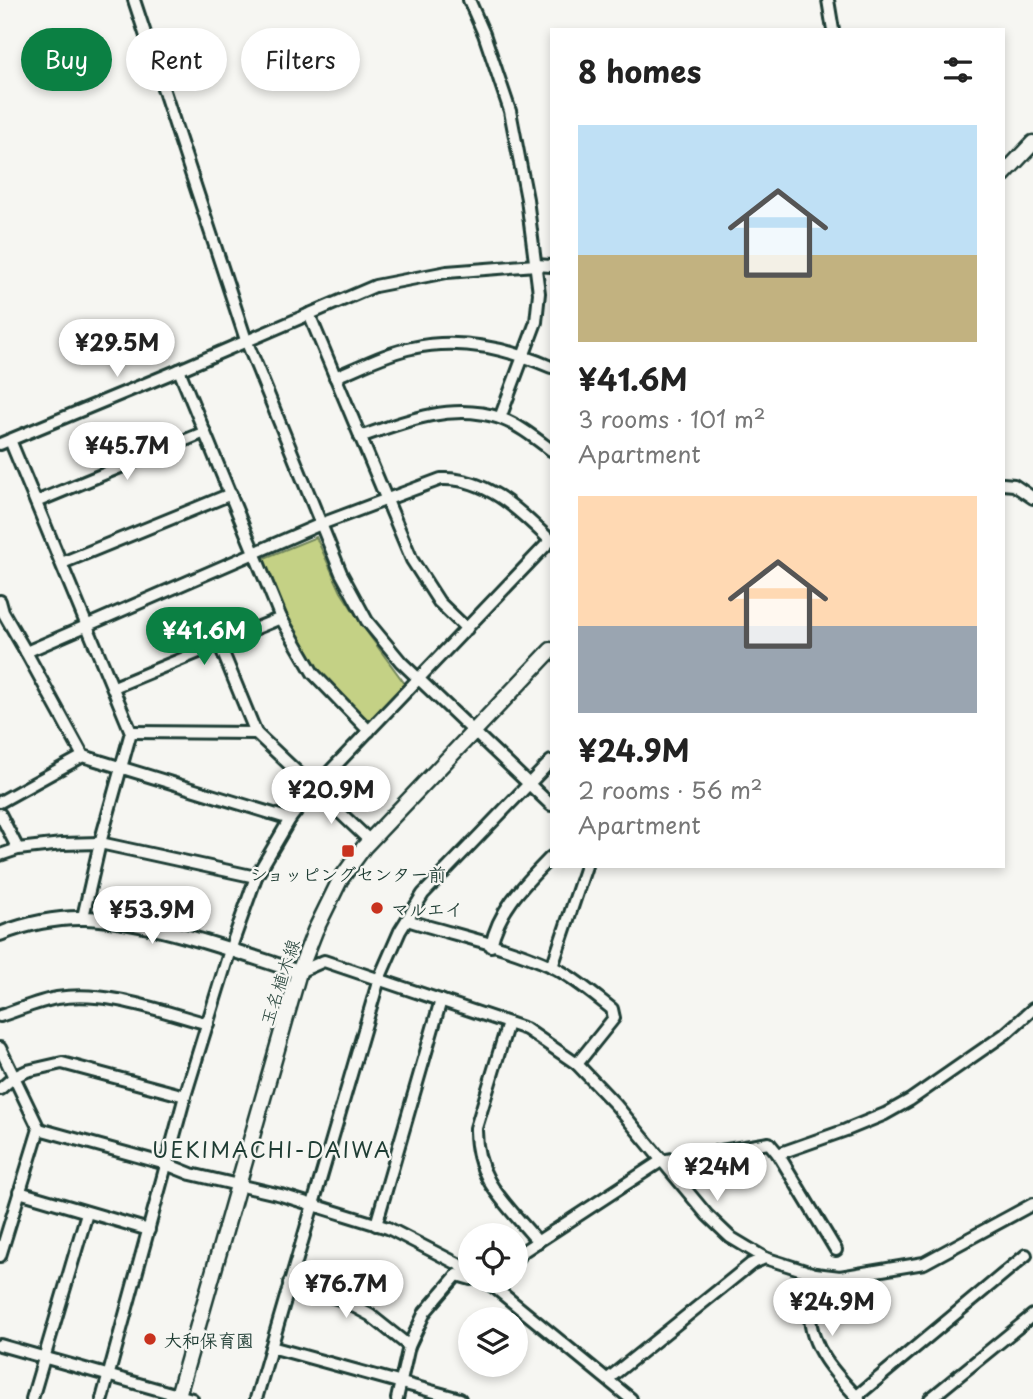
<!DOCTYPE html>
<meta charset="utf-8">
<style>
body{margin:0;font-family:"Playpen Sans","Klee One",sans-serif;background:#f6f6f6;color:#222;height:100vh;display:flex;flex-direction:column;font-size:26px;white-space:nowrap}
*{box-sizing:border-box;margin:0}
p{font-size:23px;color:#767676}
.icon{flex:none;width:38px;height:38px;fill:none;stroke:currentColor;stroke-width:2;stroke-linecap:round;stroke-linejoin:round}
.map{position:relative;flex:1;overflow:hidden}
.panel{position:absolute;left:550px;top:28px;width:455px;height:840px;display:flex;flex-direction:column;background:#fff;border-radius:0px;box-shadow:0 4px 10px #0003}
.panel>*{flex:none}
.hud{position:absolute;left:21px;top:28px;width:424px;height:63px;display:flex;gap:14px}
.fabs{position:absolute;left:458px;top:1223px;display:grid;gap:14px}
.fabs a{display:grid;place-items:center;width:70px;height:70px;border-radius:50%;background:#fff;box-shadow:0 4px 10px #0003;font-size:35px}
.price{position:absolute;translate:-50% -60px;padding:0 16px;border-radius:24px;background:#fff;color:#222;font-size:23px;line-height:46px;filter:drop-shadow(0 2px 4px #0008)}
.price::after{content:'';position:absolute;left:50%;top:42px;width:21px;height:16px;margin-left:-10px;background:inherit;clip-path:polygon(0 0,100% 0,50% 100%)}
.price.active{background:#0b8043;color:#fff}
ul{padding:0;list-style:none}
li{display:grid;align-content:center;gap:14px;height:371px;padding:0 28px}
li span{display:grid;place-items:center;height:217px;border-radius:0px;color:#555}
li>.icon{margin-inline-start:auto}
span .icon{width:126px;height:126px;fill:#fffc;stroke-width:1}
li b{font-size:30px}
h2{display:flex;justify-content:space-between;align-items:center;height:84px;padding:0 28px;font-size:30px}
.chip{padding:0 24px;border-radius:32px;background:#fff;box-shadow:0 4px 10px #0003;font-size:24px;line-height:63px}
.chip.active{background:#0b8043;color:#fff}
.map>svg:first-child{display:block}
.green{fill:#c4d185;stroke:#72875c;stroke-width:2}
.lines{fill:none;stroke-linecap:round;stroke-linejoin:round}
.minor-casing{stroke:#1f3d34;stroke-width:16}
.tertiary-casing{stroke:#1f3d34;stroke-width:18}
.secondary-casing{stroke:#1f3d34;stroke-width:19}
.minor{stroke:#f6f6f2;stroke-width:10}
.tertiary{stroke:#f6f6f2;stroke-width:12}
.secondary{stroke:#f6f6f2;stroke-width:14}
.poi-dot{fill:#c8321e;stroke:#f6f6f2;stroke-width:2.5}
.labels{text-anchor:middle;dominant-baseline:central;stroke-width:5;stroke-linejoin:round;paint-order:stroke}
.poi-label{font-size:18px;font-weight:bold;fill:#1f3d34;stroke:#f6f6f2;text-anchor:start}
.street-label{font-size:18px;fill:#1f3d34;stroke:#f6f6f2}
.quarter-label{font-size:21px;letter-spacing:2px;fill:#1f3d34;stroke:#f6f6f2}
</style>
<div class="map">
<svg width="1033" height="1399" viewBox="0 0 1033 1399">
<rect width="100%" height="100%" fill="#f6f6f2"/>
<filter id="ink" filterUnits="userSpaceOnUse"><feTurbulence type="fractalNoise" baseFrequency=".0143" numOctaves="2"/><feDisplacementMap in="SourceGraphic" scale="14" xChannelSelector="R" yChannelSelector="G"/><feConvolveMatrix kernelMatrix="1 2 1 2 8 2 1 2 1" color-interpolation-filters="sRGB"/></filter>
<g filter="url(#ink)">
<path class="green" d="M316 537 341 592 369 635 405 684 369 723 313 668 289 626 262 559Z"/>
<g class="lines">
<g class="minor-casing">
<g id="minor">
<path d="M134 0 246 340 341 573 367 621 401 662 551 805"/>
<path d="M469 0 484 34 510 111 527 199 539 293 536 322 500 418"/>
<path d="M828 0 833 30"/>
<path d="M309 314 412 560 439 602 467 629"/>
<path d="M179 370 281 618 313 673 369 731"/>
<path d="M335 377C360 367 386 353 412 348 460 337 507 348 551 367"/>
<path d="M360 437C404 421 453 402 500 418 519 425 535 438 551 450"/>
<path d="M10 440 131 732 100 843 83 917"/>
<path d="M0 444 179 370 375 286 447 272 536 265 551 266"/>
<path d="M1003 484 1014 485 1033 498"/>
<path d="M36 502 205 432"/>
<path d="M62 563 231 494"/>
<path d="M0 601 3 612 26 652 321 524 441 479C487 477 520 511 551 541"/>
<path d="M219 643 256 733"/>
<path d="M26 652 83 756 290 819"/>
<path d="M114 687 281 618"/>
<path d="M131 732 256 733 370 841"/>
<path d="M0 802 83 756"/>
<path d="M0 814 18 849 62 844 100 843 256 877"/>
<path d="M0 855 18 849"/>
<path d="M407 920C454 935 505 945 551 966 573 977 593 994 612 1009L614 1018 577 1064"/>
<path d="M491 946C499 908 525 884 551 857"/>
<path d="M552 967 586 866"/>
<path d="M299 972 324 961 526 1029 577 1064 616 1105 707 1215 730 1237 765 1258 815 1274 840 1277 924 1263 1033 1204"/>
<path d="M0 1016C19 1010 38 1001 57 998 107 990 160 1011 208 1024"/>
<path d="M508 1023 476 1128C475 1181 507 1204 538 1242"/>
<path d="M0 1048 39 1129 0 1256"/>
<path d="M0 1089 14 1077 27 1071 62 1063 185 1096 230 950 256 877 290 819 314 788 551 540"/>
<path d="M39 1129 166 1164 191 1174 281 1195 388 1228 458 1264 471 1273"/>
<path d="M778 1154 836 1250"/>
<path d="M19 1192 149 1230"/>
<path d="M376 1225 441 1000"/>
<path d="M516 1260 522 1252 661 1161 769 1143 778 1154 846 1130 885 1114 910 1100 1005 1034 1033 1009"/>
<path d="M815 1274C813 1287 810 1300 810 1313 809 1347 837 1376 859 1399"/>
<path d="M483 1281 494 1287 631 1399"/>
<path d="M289 1283 340 1299 370 1315 409 1346"/>
<path d="M0 1345 192 1399"/>
<path d="M271 1347 460 1399"/>
<path d="M608 1379 751 1264 765 1258"/>
<path d="M857 1396 1026 1255"/>
<path d="M32 1399 87 1213"/>
<path d="M102 1399 185 1096"/>
<path d="M256 1399 379 979 400 931 423 894 551 761"/>
<path d="M397 1399 409 1346 425 1312 457 1275 471 1279"/>
<path d="M930 1399 1033 1315"/>
</g>
</g>
<g class="tertiary-casing">
<path id="tertiary" d="M0 934C25 924 57 917 85 918 154 921 233 951 299 972"/>
</g>
<g class="secondary-casing">
<g id="secondary">
<path d="M1003 175 1033 143"/>
<path d="M177 1399 299 972 315 931 340 880 364 847 551 650"/>
</g>
</g>
<use href="#minor" class="minor"/>
<use href="#tertiary" class="tertiary"/>
<use href="#secondary" class="secondary"/>
</g>
</g>
<g class="poi-dot">
<rect x="341" y="844" width="14" height="14" rx="3.5"/>
<circle cx="377" cy="908" r="7"/>
<circle cx="150" cy="1339" r="7"/>
</g>
<g class="labels">
<g class="poi-label">
<text x="348" y="873" text-anchor="middle">ショッピングセンター前</text>
<text x="391" y="908">マルエイ</text>
<text x="164" y="1339">大和保育園</text>
</g>
<g class="street-label">
<text transform="translate(279 982) rotate(-72)">玉名植木線</text>
</g>
<g class="quarter-label">
<text x="272" y="1149">UEKIMACHI-DAIWA</text>
</g>
</g>
</svg>
<div class="fabs">
<a><svg class="icon" aria-label="locate" viewBox="0 0 24 24"><circle cx="12" cy="12" r="6"/><path d="M12 2v4M12 18v4M2 12h4M18 12h4"/></svg></a>
<a><svg class="icon" aria-label="layers" viewBox="0 0 24 24"><path d="M12 4l9 5-9 5-9-5zM3 14l9 5 9-5"/></svg></a>
</div>
<b class="price" style="left:117px;top:379px">¥29.5M</b>
<b class="price" style="left:127px;top:482px">¥45.7M</b>
<b class="price active" style="left:204px;top:667px">¥41.6M</b>
<b class="price" style="left:331px;top:826px">¥20.9M</b>
<b class="price" style="left:152px;top:946px">¥53.9M</b>
<b class="price" style="left:717px;top:1203px">¥24M</b>
<b class="price" style="left:346px;top:1320px">¥76.7M</b>
<b class="price" style="left:832px;top:1338px">¥24.9M</b>
<div class="hud">
<a class="chip active">Buy</a>
<a class="chip">Rent</a>
<a class="chip">Filters</a>
</div>
<section class="panel">
<h2>8 homes<svg class="icon" aria-label="filters" viewBox="0 0 24 24"><path d="M4 7h16M4 17h16"/><circle cx="9" cy="7" r="2"/><circle cx="15" cy="17" r="2"/></svg></h2>
<ul>
<li><span style="background:linear-gradient(#bfe0f5 60%,#c2b280 0)"><svg class="icon" aria-label="home" viewBox="0 0 24 24"><path d="M3 11l9-7 9 7M6 9v11h12V9"/></svg></span><div><b>¥41.6M</b><p>3 rooms · 101 m²</p><p>Apartment</p></div></li>
<li><span style="background:linear-gradient(#ffd9b3 60%,#9aa5b1 0)"><svg class="icon" aria-label="home" viewBox="0 0 24 24"><path d="M3 11l9-7 9 7M6 9v11h12V9"/></svg></span><div><b>¥24.9M</b><p>2 rooms · 56 m²</p><p>Apartment</p></div></li>
</ul>
</section>
</div>
